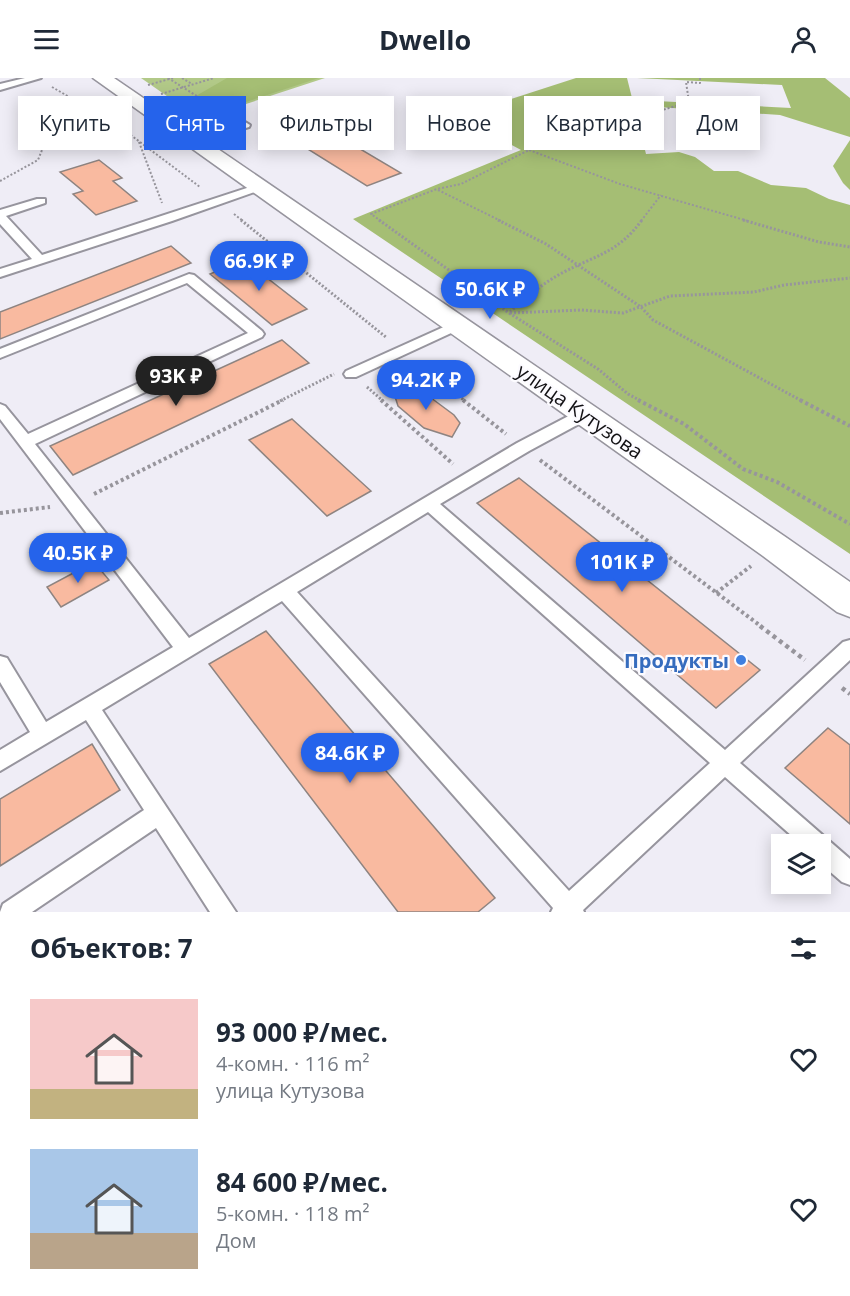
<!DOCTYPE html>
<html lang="ru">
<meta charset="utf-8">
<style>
body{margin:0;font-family:"Open Sans",sans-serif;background:#f2f2f3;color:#1f2937;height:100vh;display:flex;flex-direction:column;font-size:22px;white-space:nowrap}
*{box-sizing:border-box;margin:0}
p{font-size:20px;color:#747a83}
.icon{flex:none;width:33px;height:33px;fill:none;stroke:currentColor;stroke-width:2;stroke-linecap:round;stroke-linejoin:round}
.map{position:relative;height:834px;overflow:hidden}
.sheet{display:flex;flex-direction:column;background:#fff;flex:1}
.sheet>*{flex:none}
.guide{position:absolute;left:18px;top:18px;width:814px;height:54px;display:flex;gap:12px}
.tools{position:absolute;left:771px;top:756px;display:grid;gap:12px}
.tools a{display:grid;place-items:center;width:60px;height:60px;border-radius:0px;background:#fff;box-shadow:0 3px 15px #0003;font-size:30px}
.price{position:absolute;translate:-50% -51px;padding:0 14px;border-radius:21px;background:#2563eb;color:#fff;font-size:20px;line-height:39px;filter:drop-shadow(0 2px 3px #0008)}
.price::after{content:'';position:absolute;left:50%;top:36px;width:18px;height:14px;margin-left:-9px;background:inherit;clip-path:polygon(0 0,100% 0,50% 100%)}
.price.on{background:#222;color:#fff}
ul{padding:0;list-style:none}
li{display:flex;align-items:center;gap:18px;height:150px;padding:0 30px}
li span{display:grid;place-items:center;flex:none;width:168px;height:120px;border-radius:0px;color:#555}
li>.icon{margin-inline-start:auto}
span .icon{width:72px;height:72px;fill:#fffc;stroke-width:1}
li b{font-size:26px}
h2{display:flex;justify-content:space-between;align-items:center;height:72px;padding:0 30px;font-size:26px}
.tag{padding:0 21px;border-radius:0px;background:#fff;box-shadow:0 3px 15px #0003;font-size:21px;line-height:54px}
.tag.on{background:#2563eb;color:#fff}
header{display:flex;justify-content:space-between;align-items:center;height:78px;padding:0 30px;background:#fff;font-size:27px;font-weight:700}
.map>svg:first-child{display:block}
.green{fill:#b2c988}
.forest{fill:#a5be74}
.building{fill:#f9baa0;stroke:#8e8481;stroke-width:1.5}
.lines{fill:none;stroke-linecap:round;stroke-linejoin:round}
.lane-casing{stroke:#97959e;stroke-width:4}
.secondary-casing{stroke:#97959e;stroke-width:3}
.path-far3{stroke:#97959c;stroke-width:2;stroke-dasharray:2 2;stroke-linecap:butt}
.path-far2{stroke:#97959c;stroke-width:3;stroke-dasharray:2 2;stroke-linecap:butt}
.path-far1{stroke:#97959c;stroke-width:4;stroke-dasharray:3 3;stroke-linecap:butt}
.path{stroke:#97959c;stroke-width:4.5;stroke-dasharray:4 4;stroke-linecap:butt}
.lane{fill:#fff;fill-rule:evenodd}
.secondary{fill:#fff;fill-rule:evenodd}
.shop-dot{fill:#3f7fe0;stroke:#fcfbff;stroke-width:2}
.labels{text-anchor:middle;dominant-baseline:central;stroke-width:4.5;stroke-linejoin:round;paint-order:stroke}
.street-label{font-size:20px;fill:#121114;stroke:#fcfbff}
.shop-label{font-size:20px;font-weight:bold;fill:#366cbe;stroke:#fcfbff;text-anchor:end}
</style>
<header><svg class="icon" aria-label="menu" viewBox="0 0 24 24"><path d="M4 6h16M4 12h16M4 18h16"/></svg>Dwello<svg class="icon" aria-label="person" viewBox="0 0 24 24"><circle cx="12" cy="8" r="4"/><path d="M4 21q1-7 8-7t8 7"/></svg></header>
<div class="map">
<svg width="850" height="834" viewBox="0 0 850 834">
<rect width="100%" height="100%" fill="#efedf6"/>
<path class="green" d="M141 0H325L200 41Z"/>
<g class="forest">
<path d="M227 0H319L203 38 182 26Z"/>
<path d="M576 0H627L646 76 679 74 695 79 714 93H738L771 107 806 110 829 121 850 127V476L353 141 521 72 458 38Z"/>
<path d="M637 0H825L850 20V59L780 37 642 28 637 22 791 30 782 7Z"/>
<path d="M850 62V112L843 105 833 88Z"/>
</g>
<g class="building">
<path d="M323 49 401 95 367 108 290 60Z"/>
<path d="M99 82 122 100 113 103 137 123 96 137 73 116 83 113 60 94Z"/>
<path d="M171 168 191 185 0 261V234Z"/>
<path d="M244 182 307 231 272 247 210 196Z"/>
<path d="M282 262 309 285 73 397 50 368Z"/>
<path d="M415 308 454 337 460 345 452 359 424 350 398 328 392 309Z"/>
<path d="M292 341 371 413 327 438 249 362Z"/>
<path d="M519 400 760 592 716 630 477 425Z"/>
<path d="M94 484 109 502 61 529 47 509Z"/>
<path d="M266 553 495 820 478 834H398L209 586Z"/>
<path d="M828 650 850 667V746L785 690Z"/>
<path d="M92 666 120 712 0 788V721Z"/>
</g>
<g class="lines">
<g class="lane-casing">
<g id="lane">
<path d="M25 0H41L0 12V6Z"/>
<path d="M245 44 250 47 249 49 193 66 188 63Z"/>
<path d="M259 106 265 109 263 111 172 143 0 199V191L32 181 0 146V132L37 121H45V125L6 138 42 177Z"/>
<path d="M189 196 194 197 262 253 264 256 262 259 35 366 189 560 517 365 580 332H590L593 336 590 340 529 373 440 426 725 672 843 564 850 562V582L740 685 850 781V807L842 804 820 785V766H801L725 699 583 832 584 834H551L553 830 282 523 102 632 236 834H210L156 750 32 834H0L3 826 144 732 86 642 0 693V672L30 654 0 604V578L7 580 46 644 173 569 0 341V326L5 328 28 356 248 255 187 205 0 280V271ZM428 434 710 685 569 813 297 514Z"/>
<path d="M457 243 462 244 464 247 462 250 356 299H346L344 296 346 293Z"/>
</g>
</g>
<g class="secondary-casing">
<path id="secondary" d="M93 0H114L787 460 850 504V539L837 534 763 478Z"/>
</g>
<g class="path-far3">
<path d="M168 0 208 25"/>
<path d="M182 0 192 6"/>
<path d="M700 0V5L686 4 689 24 707 40"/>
<path d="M148 7 173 0"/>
<path d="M52 9 116 46 200 109"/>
<path d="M161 16 214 0"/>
<path d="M139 64 162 125"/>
<path d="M529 72 620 106 748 143"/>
<path d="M0 103 38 82 48 57"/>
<path d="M438 112 501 143"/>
<path d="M234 136 243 143"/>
<path d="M381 143 371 136 437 111 461 106 529 72 689 24"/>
<path d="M641 143 661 117"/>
</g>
<g class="path-far2">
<path d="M241 142 387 260"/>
<path d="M379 142 509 235 598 291 628 316 641 323"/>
<path d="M498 142 546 166 641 229 653 242 802 323"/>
<path d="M743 142 819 164 850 169"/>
<path d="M510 234C526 220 543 205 562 195 596 177 618 175 642 142"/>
<path d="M510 235 581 232 623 235 670 218 754 214 784 207 850 200"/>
<path d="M418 285 465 323"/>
<path d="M367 309 383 323"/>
<path d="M280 323 334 296"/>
</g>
<g class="path-far1">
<path d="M381 322 453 386"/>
<path d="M463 322 506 356"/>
<path d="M638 322 684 346 743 391 777 404 850 446"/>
<path d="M800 322 850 348"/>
<path d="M540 382 762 549"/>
<path d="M94 416 283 322"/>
<path d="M0 435 50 429"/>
<path d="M716 515 751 488"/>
</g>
<g class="path">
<path d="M760 548 805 582"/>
<path d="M842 610 850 616"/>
</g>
<use href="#lane" class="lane"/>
<use href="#secondary" class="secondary"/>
</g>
<circle class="shop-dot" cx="741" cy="582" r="6"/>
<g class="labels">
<g class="street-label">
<text transform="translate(580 333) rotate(35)">улица Кутузова</text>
</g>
<g class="shop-label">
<text x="729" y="582">Продукты</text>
</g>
</g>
</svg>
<div class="tools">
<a><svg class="icon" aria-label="layers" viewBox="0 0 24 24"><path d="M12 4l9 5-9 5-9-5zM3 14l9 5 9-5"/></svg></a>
</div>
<b class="price" style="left:259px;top:214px">66.9K ₽</b>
<b class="price" style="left:490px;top:242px">50.6K ₽</b>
<b class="price on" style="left:176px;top:329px">93K ₽</b>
<b class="price" style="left:426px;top:333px">94.2K ₽</b>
<b class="price" style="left:78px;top:506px">40.5K ₽</b>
<b class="price" style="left:622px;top:515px">101K ₽</b>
<b class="price" style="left:350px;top:706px">84.6K ₽</b>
<div class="guide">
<a class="tag">Купить</a>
<a class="tag on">Снять</a>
<a class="tag">Фильтры</a>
<a class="tag">Новое</a>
<a class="tag">Квартира</a>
<a class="tag">Дом</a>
</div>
</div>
<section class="sheet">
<h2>Объектов: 7<svg class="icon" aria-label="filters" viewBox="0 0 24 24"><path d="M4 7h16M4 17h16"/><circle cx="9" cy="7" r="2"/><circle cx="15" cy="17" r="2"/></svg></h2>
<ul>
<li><span style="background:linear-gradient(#f6c9c9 75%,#c2b280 0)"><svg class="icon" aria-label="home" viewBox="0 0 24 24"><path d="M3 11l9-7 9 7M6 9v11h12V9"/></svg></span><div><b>93 000 ₽/мес.</b><p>4-комн. · 116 m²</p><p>улица Кутузова</p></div><svg class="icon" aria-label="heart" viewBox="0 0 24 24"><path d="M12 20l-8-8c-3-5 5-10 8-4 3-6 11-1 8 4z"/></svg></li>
<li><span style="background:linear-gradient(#a9c7e8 70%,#b9a48a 0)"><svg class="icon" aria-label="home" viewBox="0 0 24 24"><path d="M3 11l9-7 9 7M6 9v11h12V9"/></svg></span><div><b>84 600 ₽/мес.</b><p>5-комн. · 118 m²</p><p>Дом</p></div><svg class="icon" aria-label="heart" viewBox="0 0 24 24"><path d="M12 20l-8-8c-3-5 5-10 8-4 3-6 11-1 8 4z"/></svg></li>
</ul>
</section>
